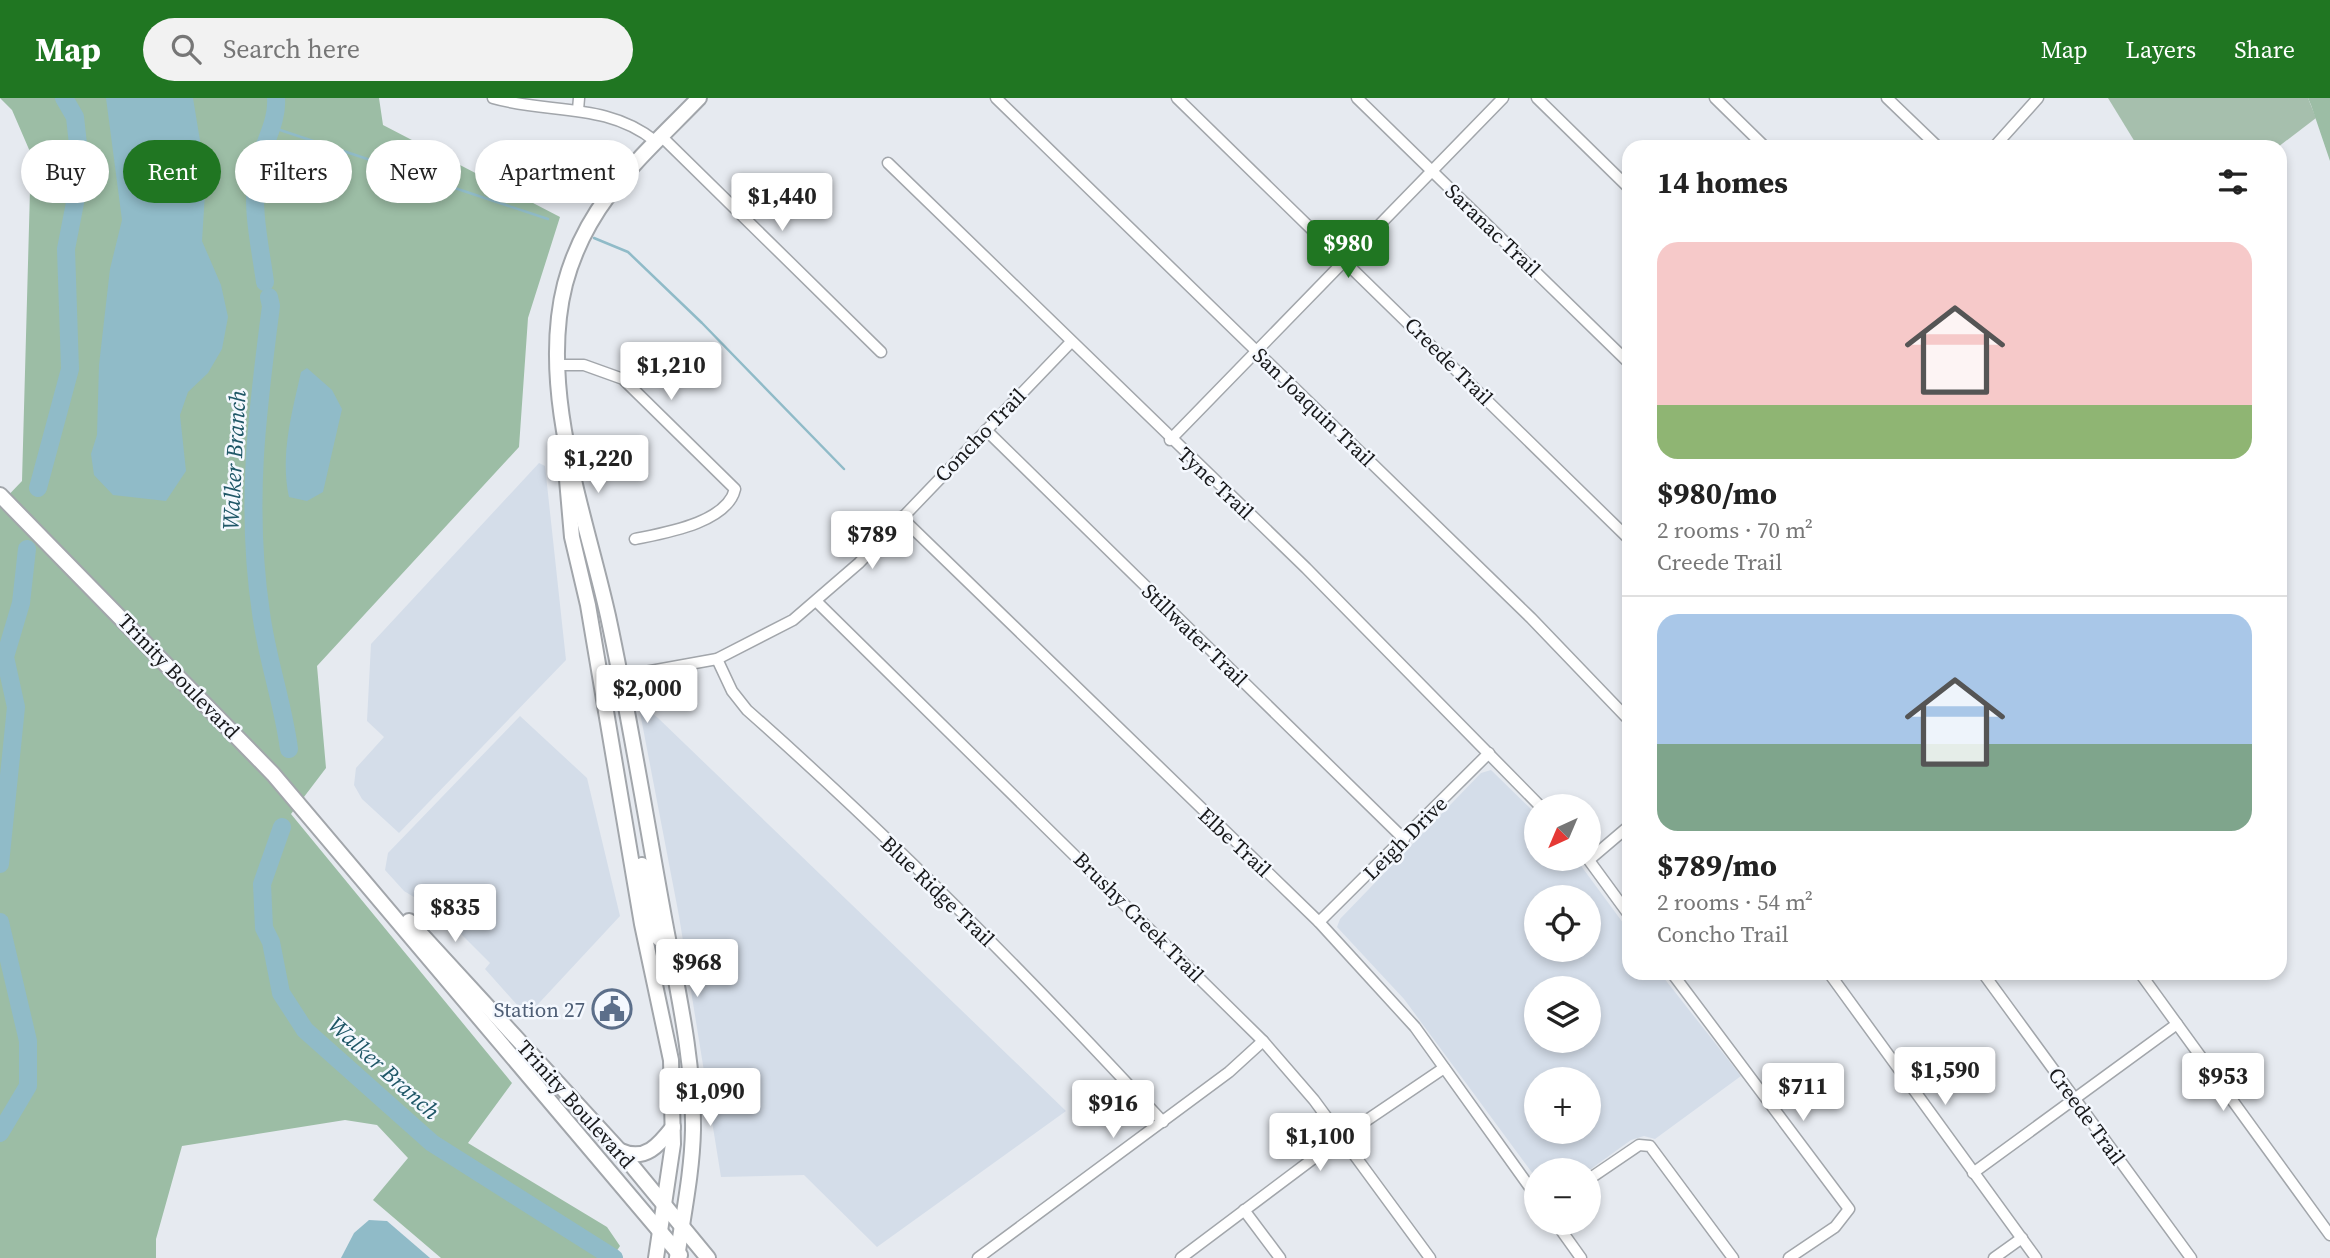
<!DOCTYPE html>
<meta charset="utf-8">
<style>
body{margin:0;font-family:"Source Serif 4",serif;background:#f2f2f2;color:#222;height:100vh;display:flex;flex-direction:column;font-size:26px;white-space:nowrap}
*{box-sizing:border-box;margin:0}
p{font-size:23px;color:#767676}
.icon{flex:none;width:38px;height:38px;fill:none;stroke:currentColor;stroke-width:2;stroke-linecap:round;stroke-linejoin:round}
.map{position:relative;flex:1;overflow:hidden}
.sheet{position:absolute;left:1622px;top:42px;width:665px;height:840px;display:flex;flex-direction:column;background:#fff;border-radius:21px;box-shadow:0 4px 10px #0003}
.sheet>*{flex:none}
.guide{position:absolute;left:21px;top:42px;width:665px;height:63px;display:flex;gap:14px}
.needle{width:46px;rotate:224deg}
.buttons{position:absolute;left:1524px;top:696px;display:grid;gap:14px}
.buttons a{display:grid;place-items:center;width:77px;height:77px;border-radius:50%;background:#fff;box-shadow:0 4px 10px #0003;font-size:35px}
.price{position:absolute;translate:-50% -60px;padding:0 16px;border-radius:7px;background:#fff;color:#222;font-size:23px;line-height:46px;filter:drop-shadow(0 2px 4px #0008)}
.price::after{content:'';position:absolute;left:50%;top:42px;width:21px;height:16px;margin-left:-10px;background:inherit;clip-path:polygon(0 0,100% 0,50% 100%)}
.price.selected{background:#207622;color:#fff}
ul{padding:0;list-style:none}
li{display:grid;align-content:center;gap:14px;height:371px;padding:0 35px}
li+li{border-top:2px solid #e0e0e0}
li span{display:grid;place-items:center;height:217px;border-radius:21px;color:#555}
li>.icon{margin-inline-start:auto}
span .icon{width:126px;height:126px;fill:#fffc;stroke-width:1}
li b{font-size:30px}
h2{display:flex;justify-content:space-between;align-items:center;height:84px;padding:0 35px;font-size:30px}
.pill{padding:0 24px;border-radius:32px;background:#fff;box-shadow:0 4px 10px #0003;font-size:24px;line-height:63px}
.pill.selected{background:#207622;color:#fff}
header{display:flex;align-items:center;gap:42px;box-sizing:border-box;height:98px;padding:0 35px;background:#207622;color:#fff}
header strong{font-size:33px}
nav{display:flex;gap:38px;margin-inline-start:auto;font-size:24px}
.search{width:490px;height:63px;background:#f2f2f2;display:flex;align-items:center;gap:18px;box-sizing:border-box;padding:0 24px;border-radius:38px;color:#767676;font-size:26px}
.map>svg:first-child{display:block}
.built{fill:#d4dde9;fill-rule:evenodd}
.green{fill:#a6bfad}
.forest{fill:#9cbda5}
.water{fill:#90bbc8}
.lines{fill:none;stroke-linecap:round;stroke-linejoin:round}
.stream{stroke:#90bbc8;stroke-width:2.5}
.river{stroke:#90bbc8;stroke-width:18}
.street-casing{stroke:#a2a6ab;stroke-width:13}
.secondary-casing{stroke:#a2a6ab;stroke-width:18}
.street{stroke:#fff;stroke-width:10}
.secondary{stroke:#fff;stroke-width:14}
.labels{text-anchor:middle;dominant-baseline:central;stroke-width:5;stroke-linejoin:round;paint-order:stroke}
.street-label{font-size:21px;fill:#18191b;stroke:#f4f8fe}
.service-label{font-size:21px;fill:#4e5e75;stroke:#f4f8fe;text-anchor:end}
.water-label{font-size:23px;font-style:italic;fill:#1f5767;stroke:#f4f8fe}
</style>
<header>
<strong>Map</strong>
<div class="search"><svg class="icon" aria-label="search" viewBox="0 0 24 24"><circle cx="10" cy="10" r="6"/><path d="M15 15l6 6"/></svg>Search here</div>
<nav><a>Map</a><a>Layers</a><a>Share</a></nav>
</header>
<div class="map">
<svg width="2330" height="1160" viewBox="0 0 2330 1160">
<rect width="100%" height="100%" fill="#e6eaf0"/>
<g class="built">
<path d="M539 365 545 368 566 562 399 735 362 701 354 687 356 670 384 639 367 623 371 546Z"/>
<path d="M638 604 658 620 1066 1013 877 1149 804 1077 721 1079 679 818Z"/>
<path d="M520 618 587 680 620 818 527 918 485 871 490 865 447 822 436 819 427 807 404 793 385 772 388 755Z"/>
<path d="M1491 672 1536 716V761H1576L1629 833V875H1660L1741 978 1655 1041 1644 1038 1631 1042 1588 1073H1536V1080L1404 901 1337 829 1340 821 1481 675ZM1536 800H1589V852H1536ZM1536 891H1589V943H1536ZM1536 982H1589V1034H1536Z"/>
</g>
<path class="green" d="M2108 0H2308L2316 20 2278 49H2138Z"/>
<g class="forest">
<path d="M0 0H379L383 27 560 119 528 220 519 349 317 568 326 670 291 716 512 985 468 1045 607 1129 620 1148 612 1160H441L373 1102 408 1060 377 1027 345 1022 182 1048 156 1141V1160H0V406L22 383 31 56 12 12Z"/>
<path d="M2308 0H2330V63L2311 7Z"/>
</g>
<g class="water">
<path d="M106 0H193L206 79 202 143 221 187 228 219 222 251 208 275 188 294 180 317 186 373 166 403 113 397 94 377 91 356 97 337 99 267 110 171 122 122Z"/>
<path d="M307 270 332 292 342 311 323 394 307 403 289 399C280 356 292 315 301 274Z"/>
<path d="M369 1122 387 1123 430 1160H341L354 1135Z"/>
</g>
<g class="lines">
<g class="stream">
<path d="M271 29 548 121"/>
<path d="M594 140 628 154 702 225 844 371"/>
</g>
<g class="river">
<path d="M265 184C260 147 251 111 257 74 261 48 278 26 276 0"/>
<path d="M269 199 271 208C257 315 245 407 261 515 267 561 283 605 289 651"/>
<path d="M38 390 70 271 66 151 81 74 75 19 64 0"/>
<path d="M282 729 262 786 264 830 271 844 281 895 305 932 432 1045 614 1160"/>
<path d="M0 766 16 609 5 559 21 505 27 451"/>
<path d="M0 824 28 943V988L0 1035"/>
</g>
<g class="street-casing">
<g id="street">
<path d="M493 0C548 16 607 4 655 43"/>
<path d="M996 0 1531 520 1629 622"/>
<path d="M1177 0 1629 441"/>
<path d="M1357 0 1629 265"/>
<path d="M1537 0 1629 90"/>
<path d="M1715 0 1765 49"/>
<path d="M1887 0 1938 49"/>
<path d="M578 12 579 0"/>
<path d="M661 38 881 254"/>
<path d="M1994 49 2038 0"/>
<path d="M888 65 1306 470 1541 709"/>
<path d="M560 267H584L623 281 735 391C727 425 664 435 635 441"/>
<path d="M986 332 1404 741"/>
<path d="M1170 342 1503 0"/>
<path d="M901 419 1319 824 1415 929 1536 1098"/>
<path d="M817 504 1263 943 1314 1002 1430 1160"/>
<path d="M717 561 732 593 747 612C893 741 1031 881 1163 1024"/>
<path d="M601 582 717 561 793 522 859 465 1071 244"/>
<path d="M1588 761 1629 817"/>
<path d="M1589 762 1629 728"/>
<path d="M1319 824 1489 655"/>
<path d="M1672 875 1849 1111 1835 1129 1789 1160"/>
<path d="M1829 875 2036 1160"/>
<path d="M1983 875 2191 1160"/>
<path d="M2140 875 2330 1137"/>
<path d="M1973 1075 2177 926"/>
<path d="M1589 1081 1639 1047 1650 1048 1733 1160"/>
<path d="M1244 1112 1280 1160"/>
<path d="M1556 1125 1581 1160"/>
<path d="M978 1160 1229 974 1263 943"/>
<path d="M1181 1160 1342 1039 1444 970"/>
<path d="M1994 1160 2022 1140"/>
</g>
</g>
<g class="secondary-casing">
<g id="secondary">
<path d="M566 370 572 439 588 507 642 826 671 962 673 1046 656 1160"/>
<path d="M0 397 273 676 680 1157"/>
<path d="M642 767 655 837 662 843 668 842"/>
<path d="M409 823 619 1052 708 1160"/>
<path d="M621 1053C645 1064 659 1047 673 1029"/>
<path d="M677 1160C683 1117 692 1076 693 1032 694 959 676 886 663 814 645 715 629 616 608 518 585 415 538 292 565 186 587 103 642 59 699 0"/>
</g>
</g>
<use href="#street" class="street"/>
<use href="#secondary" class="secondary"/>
</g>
<defs>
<g id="civic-ring" transform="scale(2.0125)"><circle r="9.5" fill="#f4f8fe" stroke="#5c6f8a" stroke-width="1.5"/><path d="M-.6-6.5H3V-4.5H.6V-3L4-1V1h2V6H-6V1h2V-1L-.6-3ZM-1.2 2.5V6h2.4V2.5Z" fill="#5c6f8a"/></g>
</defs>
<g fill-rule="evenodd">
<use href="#civic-ring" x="612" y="911"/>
</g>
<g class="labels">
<g class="street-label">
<text transform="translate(1493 132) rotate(44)">Saranac Trail</text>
<text transform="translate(1449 263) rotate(45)">Creede Trail</text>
<text transform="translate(1314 309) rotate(44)">San Joaquin Trail</text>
<text transform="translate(980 337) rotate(-46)">Concho Trail</text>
<text transform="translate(1216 385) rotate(43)">Tyne Trail</text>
<text transform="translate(1195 537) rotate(44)">Stillwater Trail</text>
<text transform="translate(179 578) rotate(46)">Trinity Boulevard</text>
<text transform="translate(1405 740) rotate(-45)">Leigh Drive</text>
<text transform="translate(1235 744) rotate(43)">Elbe Trail</text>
<text transform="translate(938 793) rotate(44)">Blue Ridge Trail</text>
<text transform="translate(1139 819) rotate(45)">Brushy Creek Trail</text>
<text transform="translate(576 1006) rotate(48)">Trinity Boulevard</text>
<text transform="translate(2087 1018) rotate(54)">Creede Trail</text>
</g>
<g class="service-label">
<text x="585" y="911">Station 27</text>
</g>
<g class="water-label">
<text transform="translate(234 362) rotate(-87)">Walker Branch</text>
<text transform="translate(384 970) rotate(42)">Walker Branch</text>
</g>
</g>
</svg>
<div class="buttons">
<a><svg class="needle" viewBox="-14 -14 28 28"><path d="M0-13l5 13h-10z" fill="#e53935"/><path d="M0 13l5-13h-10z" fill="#767676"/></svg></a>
<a><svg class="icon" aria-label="locate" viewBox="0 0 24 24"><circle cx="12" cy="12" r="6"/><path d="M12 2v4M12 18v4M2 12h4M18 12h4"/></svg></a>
<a><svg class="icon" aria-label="layers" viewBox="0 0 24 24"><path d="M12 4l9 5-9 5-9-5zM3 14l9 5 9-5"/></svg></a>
<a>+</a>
<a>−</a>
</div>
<b class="price" style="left:782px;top:135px">$1,440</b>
<b class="price selected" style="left:1348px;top:182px">$980</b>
<b class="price" style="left:671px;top:304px">$1,210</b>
<b class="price" style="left:598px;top:397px">$1,220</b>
<b class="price" style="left:872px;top:473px">$789</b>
<b class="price" style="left:647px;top:627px">$2,000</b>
<b class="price" style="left:455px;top:846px">$835</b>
<b class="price" style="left:697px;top:901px">$968</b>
<b class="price" style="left:1945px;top:1009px">$1,590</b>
<b class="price" style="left:2223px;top:1015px">$953</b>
<b class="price" style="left:1803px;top:1025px">$711</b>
<b class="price" style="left:710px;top:1030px">$1,090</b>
<b class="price" style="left:1113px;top:1042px">$916</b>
<b class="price" style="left:1320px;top:1075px">$1,100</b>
<div class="guide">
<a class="pill">Buy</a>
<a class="pill selected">Rent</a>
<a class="pill">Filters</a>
<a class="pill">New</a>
<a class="pill">Apartment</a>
</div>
<section class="sheet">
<h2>14 homes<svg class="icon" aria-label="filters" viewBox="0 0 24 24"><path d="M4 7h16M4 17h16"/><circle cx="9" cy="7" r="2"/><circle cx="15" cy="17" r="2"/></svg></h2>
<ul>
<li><span style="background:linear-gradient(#f6c9c9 75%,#8fb573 0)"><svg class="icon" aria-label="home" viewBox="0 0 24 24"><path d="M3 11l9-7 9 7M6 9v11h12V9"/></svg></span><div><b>$980/mo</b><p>2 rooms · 70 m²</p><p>Creede Trail</p></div></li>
<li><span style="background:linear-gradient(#a9c7e8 60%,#7fa58c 0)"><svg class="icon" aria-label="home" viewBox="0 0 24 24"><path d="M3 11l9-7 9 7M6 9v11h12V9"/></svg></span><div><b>$789/mo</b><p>2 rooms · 54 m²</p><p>Concho Trail</p></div></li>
</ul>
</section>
</div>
